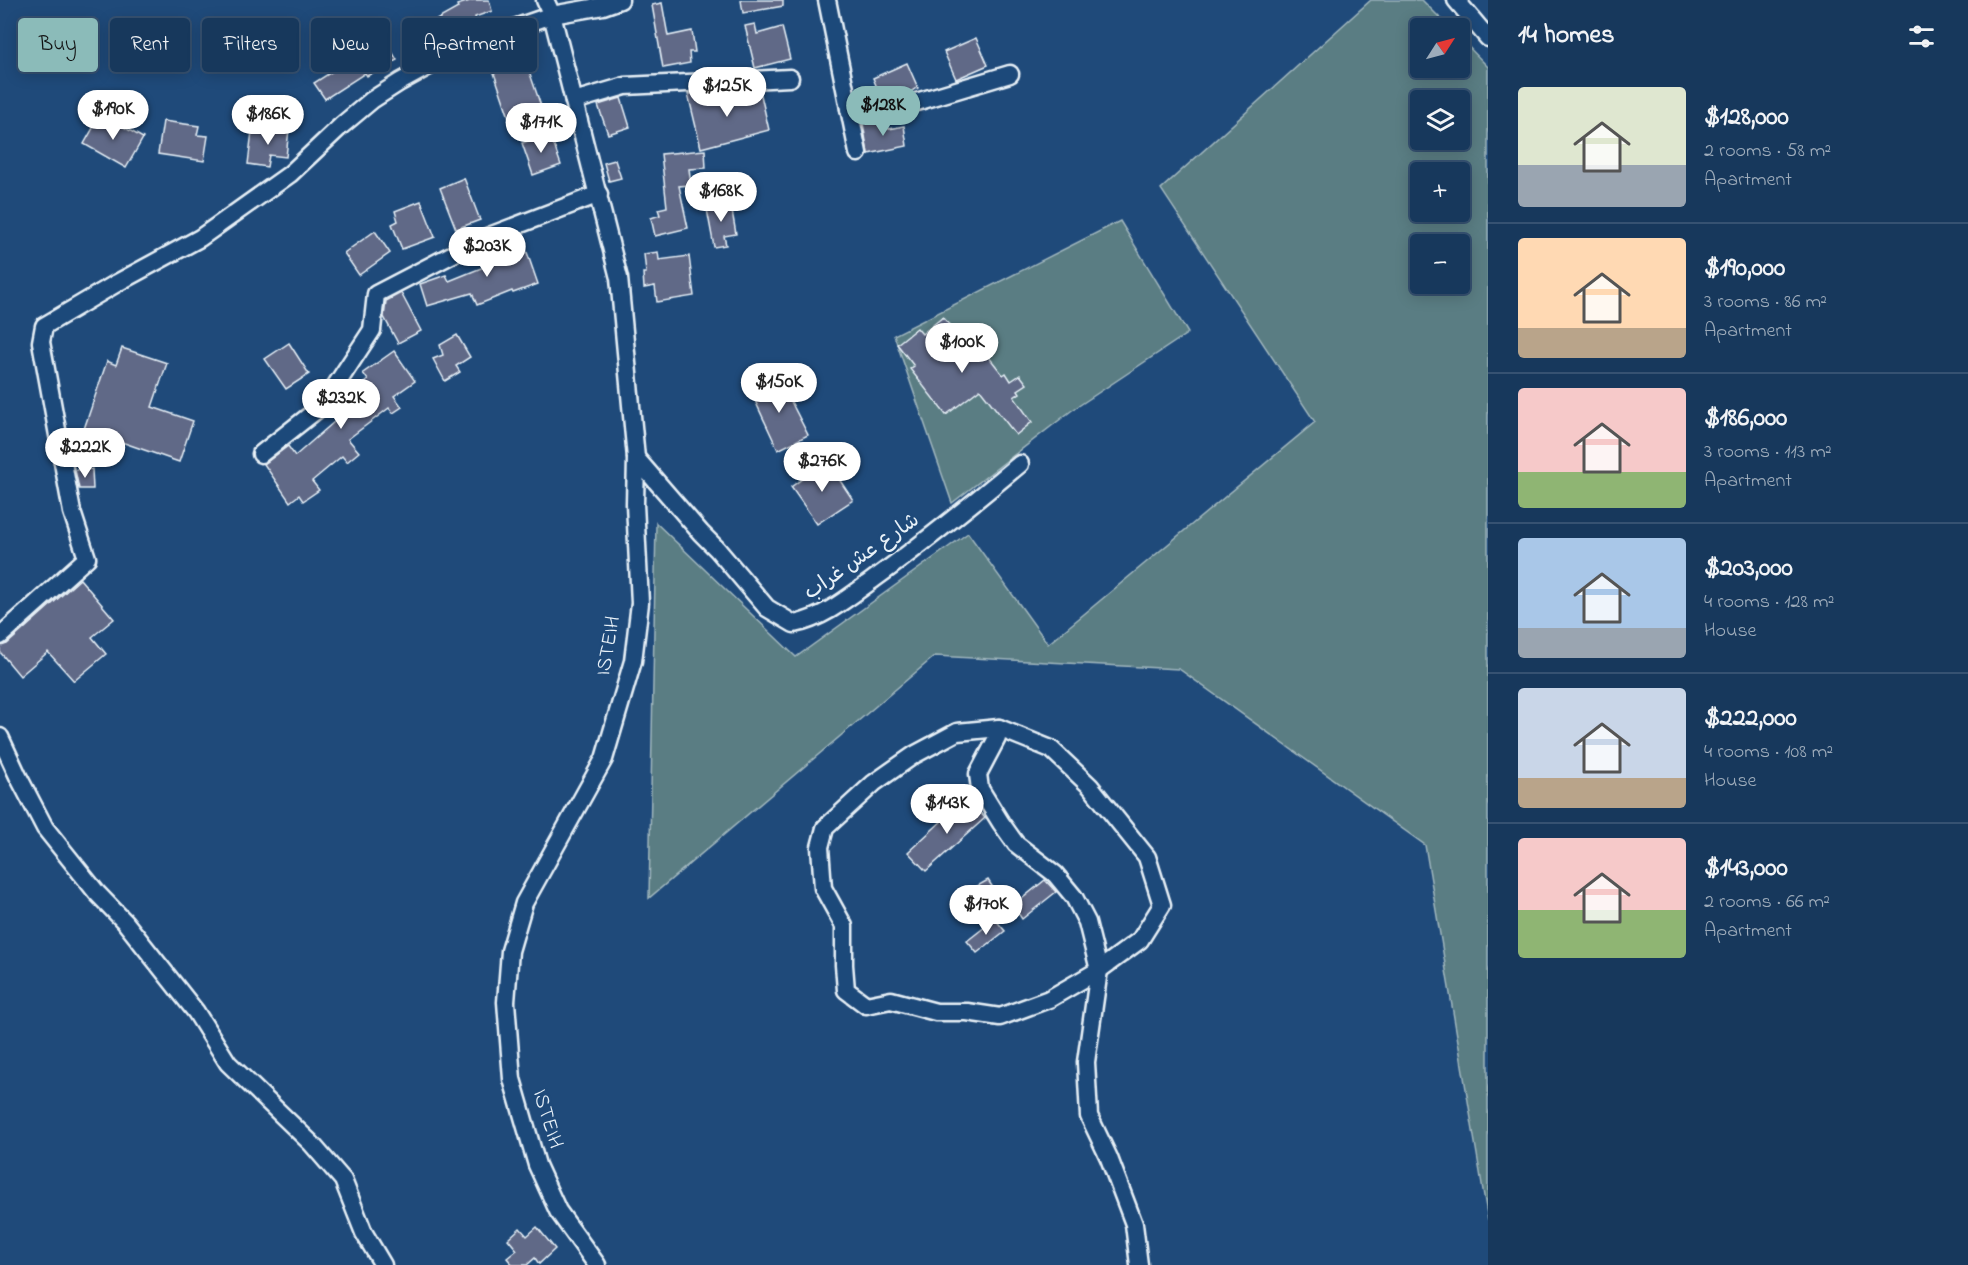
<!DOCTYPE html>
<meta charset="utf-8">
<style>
body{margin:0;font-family:"Indie Flower","Playpen Sans Arabic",sans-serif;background:#203f62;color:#f1f3f6;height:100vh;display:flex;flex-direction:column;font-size:22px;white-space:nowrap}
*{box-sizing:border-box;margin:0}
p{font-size:20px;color:#9eacbb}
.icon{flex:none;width:33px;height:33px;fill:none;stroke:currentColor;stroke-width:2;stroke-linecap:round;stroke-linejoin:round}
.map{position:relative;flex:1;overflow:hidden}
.panel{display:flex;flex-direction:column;background:#17385c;width:480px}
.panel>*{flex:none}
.banner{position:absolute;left:18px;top:18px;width:570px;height:54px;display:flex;gap:12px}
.needle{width:39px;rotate:54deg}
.fabs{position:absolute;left:1410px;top:18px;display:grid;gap:12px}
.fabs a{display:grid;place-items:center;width:60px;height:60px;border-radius:6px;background:#17385c;box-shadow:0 3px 15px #0003,0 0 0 2px #365272;font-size:30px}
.price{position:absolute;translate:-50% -51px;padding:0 14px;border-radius:21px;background:#fff;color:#222;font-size:20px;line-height:39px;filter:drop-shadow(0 2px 3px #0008)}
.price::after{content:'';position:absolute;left:50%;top:36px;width:18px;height:14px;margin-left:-9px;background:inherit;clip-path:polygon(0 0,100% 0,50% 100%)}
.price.on{background:#8bbbb9;color:#111}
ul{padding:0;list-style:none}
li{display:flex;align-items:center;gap:18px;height:150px;padding:0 30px}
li+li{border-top:2px solid #365272}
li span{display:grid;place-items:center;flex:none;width:168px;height:120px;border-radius:6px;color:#555}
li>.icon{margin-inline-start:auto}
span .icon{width:72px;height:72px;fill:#fffc;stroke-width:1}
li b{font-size:26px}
h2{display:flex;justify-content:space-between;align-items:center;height:72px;padding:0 30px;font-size:26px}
.pill{padding:0 21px;border-radius:6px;background:#17385c;box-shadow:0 3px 15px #0003,0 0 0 2px #365272;font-size:21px;line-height:54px}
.pill.on{background:#8bbbb9;color:#111}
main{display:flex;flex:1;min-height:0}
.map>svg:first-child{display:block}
.green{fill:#5a7d83;stroke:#a1b7be;stroke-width:1.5;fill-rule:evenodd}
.building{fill:#616987;stroke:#e8f1f8;stroke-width:1.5}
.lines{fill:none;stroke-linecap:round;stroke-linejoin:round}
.minor-casing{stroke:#e8f1f8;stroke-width:21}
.minor{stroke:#1f4a7a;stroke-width:16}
.labels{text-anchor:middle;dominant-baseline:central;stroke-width:4.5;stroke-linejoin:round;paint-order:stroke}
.street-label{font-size:21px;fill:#e8f1f8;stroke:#1f4a7a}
</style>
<main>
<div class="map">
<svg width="1488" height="1265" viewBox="0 0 1488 1265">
<rect width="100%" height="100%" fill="#1f4a7a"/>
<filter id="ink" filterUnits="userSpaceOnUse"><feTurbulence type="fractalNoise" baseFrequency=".0167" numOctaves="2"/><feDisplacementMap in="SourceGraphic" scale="12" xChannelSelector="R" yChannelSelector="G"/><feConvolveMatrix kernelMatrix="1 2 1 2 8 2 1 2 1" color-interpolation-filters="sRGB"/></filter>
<g filter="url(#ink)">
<g class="green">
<path d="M1371 0H1422L1450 28H1420V68H1460V38L1488 67V1220L1425 845 1179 669 935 656 649 898 656 523 796 657 968 533 1048 644 1315 422 1161 189ZM1460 100V140H1420V100ZM1420 172H1460V212H1420ZM1420 244H1460V284H1420Z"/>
<path d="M1120 221 1188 333 1071 411 952 503 894 335Z"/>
</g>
<g class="building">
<path d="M473 0H489L492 11 475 17 476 21 450 29 452 32 421 49 413 33 458 8 457 5Z"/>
<path d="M741 0H783V6L743 13Z"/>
<path d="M662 3 668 36 692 31 695 52H689L690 63 663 68 652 5Z"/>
<path d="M755 24 757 34 782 27 790 59 755 68 745 26Z"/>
<path d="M976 38 988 65 956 79 944 52Z"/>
<path d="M388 45 397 60 367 76 365 73 325 99 314 83 344 64 346 67Z"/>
<path d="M524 56 543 112 511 123 494 73 515 66 513 60Z"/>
<path d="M907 63 918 88 901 96H886L882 89 878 90 873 78Z"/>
<path d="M719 92 721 104 761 95 769 130 701 148 688 94Z"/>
<path d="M621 98 630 127 608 134 598 105Z"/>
<path d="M101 114 143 138 126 168 84 144Z"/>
<path d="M887 119 889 129 904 126 907 146 868 154 863 123Z"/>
<path d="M163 121 199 126 197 135 208 136 204 161 158 154Z"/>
<path d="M275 127 289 129 286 157 269 155 267 167 248 164 252 131 275 134Z"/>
<path d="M550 134 561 165 533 175 522 143Z"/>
<path d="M705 150 706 168 689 169 691 185 679 186 688 228 655 236 651 218 660 215 658 209 667 207 661 154Z"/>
<path d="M615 160 621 178 609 181 604 163Z"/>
<path d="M464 178 480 220 456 229 440 188Z"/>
<path d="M421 201 435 237 402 249 392 224 398 221 395 211Z"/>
<path d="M720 201 721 207 731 205 736 234 724 236 726 245 714 247 706 204Z"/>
<path d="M375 231 390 253 359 275 344 253Z"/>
<path d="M522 238 538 284 513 293 512 291 477 305 472 293 427 306 420 284 446 275 449 281 501 260 497 247Z"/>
<path d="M658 252 659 260 689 256 694 296 657 302 655 286 644 288 643 273H646L644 254Z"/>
<path d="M401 293 421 331 398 343 384 317 386 301Z"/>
<path d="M943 317 972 354 981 347 1003 375 1006 373 1011 381 1020 375 1027 384 1018 390 1020 393 1014 397 1032 422 1016 435 980 389 946 415 910 369 914 366 897 344 917 328 922 334Z"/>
<path d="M457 335 470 357 456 366 460 372 445 381 433 359 443 355 440 345Z"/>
<path d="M289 343 309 374 286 389 265 359Z"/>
<path d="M122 348 167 363 152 407 193 421 179 462 84 429 107 361 116 365Z"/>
<path d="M394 351 415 381 394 396 402 407 393 413 389 408 348 439 359 452 347 462 342 456 312 481 319 490 303 501 299 495 290 502 264 464 288 446 295 456 342 415 338 411 350 402 346 397 368 380 363 373Z"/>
<path d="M779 378 808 435 778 450 751 392Z"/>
<path d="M827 461 853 500 817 524 791 487Z"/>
<path d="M92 469 93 489H79L75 470Z"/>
<path d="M80 579 114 619 92 637 106 654 74 681 48 652 20 676 0 652V646L7 644Z"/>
<path d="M967 798 985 818 926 871 908 852Z"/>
<path d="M988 880 997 894 981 904 972 889Z"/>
<path d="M1045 880 1056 892 1022 919 1013 906Z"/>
<path d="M995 919 1005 931 977 953 967 941Z"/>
<path d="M537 1227 555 1249 539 1264 535 1258 527 1265H513L507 1258 517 1250 508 1239 520 1228 527 1236Z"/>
</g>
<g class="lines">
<g class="minor-casing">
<g id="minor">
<path d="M545 0 552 15 619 278 636 458 635 504 640 603 633 661 604 759 524 903 510 951 506 1002 512 1079 537 1165 558 1211 597 1265"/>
<path d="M827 0 858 153"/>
<path d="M1456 0 1488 38"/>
<path d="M574 101 625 86 790 78"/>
<path d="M849 109 903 106 1010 74"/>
<path d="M261 454 323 405 372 330 376 294 484 238 599 194"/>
<path d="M636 458 701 533 717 549 767 608 794 624C824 618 849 597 874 579 924 543 972 504 1020 464"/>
<path d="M0 636 87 558 72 512 41 342 44 326 117 283 200 238 290 174 341 126 372 100 400 82 449 55 497 34 552 15 603 6 620 0"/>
<path d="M999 728 1051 749 1090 786 1147 857 1162 905 1140 940 1099 970 1049 999 1000 1017 967 1012H936L891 1000 866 1005 846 990 844 965V926L823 888 820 847 825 828 874 783 914 755 957 732Z"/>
<path d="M999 728 997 738 978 774 980 789 1001 823 1016 844 1055 874 1074 897 1087 922 1099 970 1086 1062 1089 1116 1109 1158 1134 1224 1139 1265"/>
<path d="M0 737 18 776 45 828 97 893 125 922 196 1012 228 1063 311 1143 343 1180 364 1233 383 1265"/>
</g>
</g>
<use href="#minor" class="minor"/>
</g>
</g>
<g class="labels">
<g class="street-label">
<text transform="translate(862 557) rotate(-35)">شارع عش غراب</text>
<text transform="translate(609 646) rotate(-80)">ISTEIH</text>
<text transform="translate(547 1119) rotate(73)">ISTEIH</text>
</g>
</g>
</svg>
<div class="fabs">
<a><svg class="needle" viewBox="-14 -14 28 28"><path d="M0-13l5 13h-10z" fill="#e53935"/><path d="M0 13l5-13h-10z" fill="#9eacbb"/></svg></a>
<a><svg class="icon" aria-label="layers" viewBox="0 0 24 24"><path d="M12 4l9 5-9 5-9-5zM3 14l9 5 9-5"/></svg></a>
<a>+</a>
<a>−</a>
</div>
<b class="price" style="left:727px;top:118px">$125K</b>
<b class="price on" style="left:883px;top:137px">$128K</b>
<b class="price" style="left:113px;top:141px">$190K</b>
<b class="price" style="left:268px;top:146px">$186K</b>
<b class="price" style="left:541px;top:154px">$171K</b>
<b class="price" style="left:721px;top:223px">$168K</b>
<b class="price" style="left:487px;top:278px">$203K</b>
<b class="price" style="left:962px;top:374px">$100K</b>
<b class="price" style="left:779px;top:414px">$150K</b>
<b class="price" style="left:341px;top:430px">$232K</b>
<b class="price" style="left:85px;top:479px">$222K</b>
<b class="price" style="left:822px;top:493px">$276K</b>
<b class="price" style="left:947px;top:835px">$143K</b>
<b class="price" style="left:986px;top:936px">$170K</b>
<div class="banner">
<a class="pill on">Buy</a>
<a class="pill">Rent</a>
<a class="pill">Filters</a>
<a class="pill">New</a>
<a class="pill">Apartment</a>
</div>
</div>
<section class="panel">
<h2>14 homes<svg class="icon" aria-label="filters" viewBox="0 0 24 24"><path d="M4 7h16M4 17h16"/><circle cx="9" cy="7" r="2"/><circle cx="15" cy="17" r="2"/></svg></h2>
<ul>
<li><span style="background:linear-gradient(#dfe7d0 65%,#9aa5b1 0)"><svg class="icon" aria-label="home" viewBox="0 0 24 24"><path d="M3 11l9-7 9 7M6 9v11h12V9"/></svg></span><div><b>$128,000</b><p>2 rooms · 58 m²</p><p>Apartment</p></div></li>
<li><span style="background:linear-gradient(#ffd9b3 75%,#b9a48a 0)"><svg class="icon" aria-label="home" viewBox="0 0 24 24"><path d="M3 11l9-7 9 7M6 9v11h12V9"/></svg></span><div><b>$190,000</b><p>3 rooms · 86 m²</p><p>Apartment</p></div></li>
<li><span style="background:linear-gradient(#f6c9c9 70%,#8fb573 0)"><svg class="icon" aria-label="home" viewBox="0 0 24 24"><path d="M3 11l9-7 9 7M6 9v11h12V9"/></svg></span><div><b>$186,000</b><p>3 rooms · 113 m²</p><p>Apartment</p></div></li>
<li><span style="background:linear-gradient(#a9c7e8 75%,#9aa5b1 0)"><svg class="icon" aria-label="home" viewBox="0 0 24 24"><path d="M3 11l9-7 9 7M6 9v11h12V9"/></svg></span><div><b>$203,000</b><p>4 rooms · 128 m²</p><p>House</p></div></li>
<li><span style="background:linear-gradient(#c9d6e8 75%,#b9a48a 0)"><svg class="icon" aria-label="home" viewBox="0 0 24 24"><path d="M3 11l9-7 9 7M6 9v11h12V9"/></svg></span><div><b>$222,000</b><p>4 rooms · 108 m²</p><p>House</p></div></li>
<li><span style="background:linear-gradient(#f6c9c9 60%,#8fb573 0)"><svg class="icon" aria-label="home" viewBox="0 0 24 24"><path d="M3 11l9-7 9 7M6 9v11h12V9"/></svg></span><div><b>$143,000</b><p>2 rooms · 66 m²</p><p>Apartment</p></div></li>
</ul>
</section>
</main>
